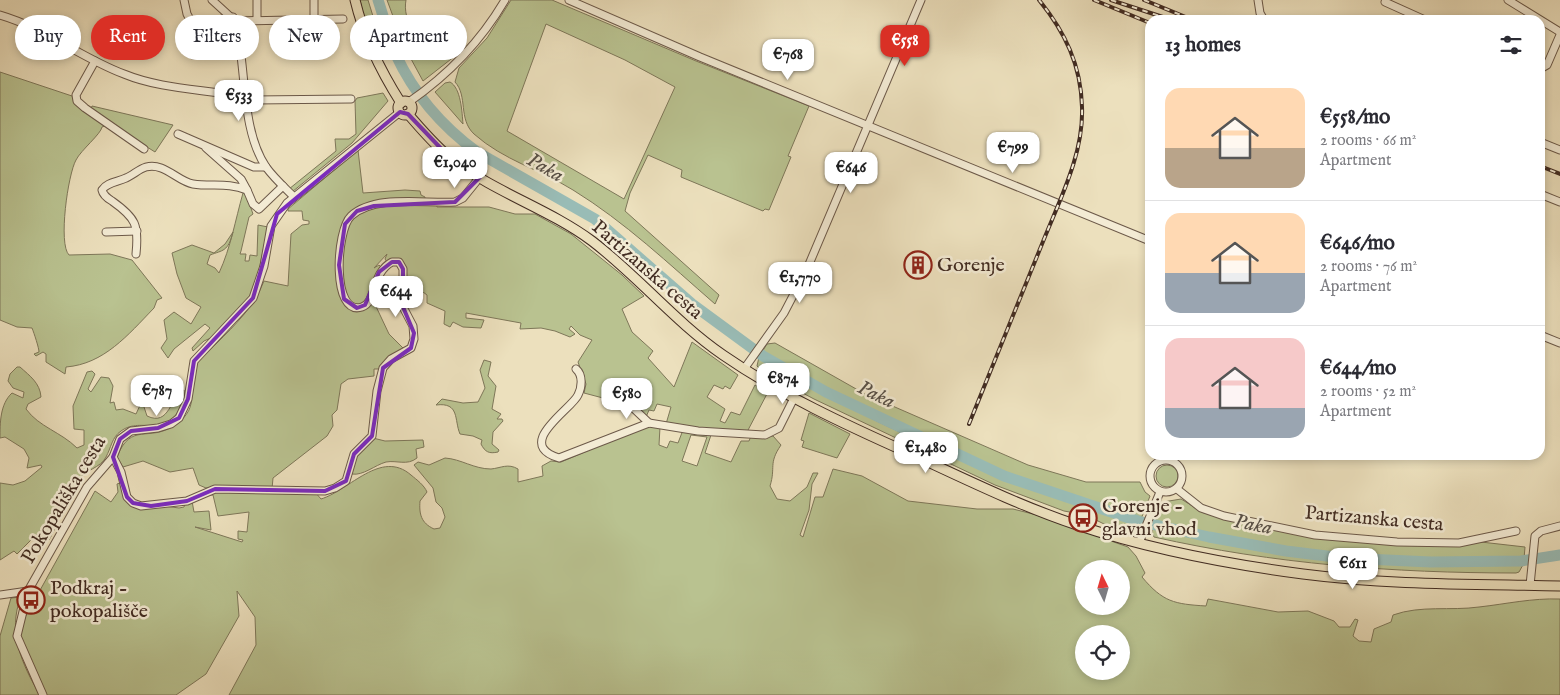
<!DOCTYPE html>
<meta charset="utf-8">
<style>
body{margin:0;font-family:"IM FELL English",serif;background:#f2f2f3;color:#2b2b33;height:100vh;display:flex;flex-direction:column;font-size:19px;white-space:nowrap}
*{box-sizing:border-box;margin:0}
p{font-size:16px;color:#7c7c81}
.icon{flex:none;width:28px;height:28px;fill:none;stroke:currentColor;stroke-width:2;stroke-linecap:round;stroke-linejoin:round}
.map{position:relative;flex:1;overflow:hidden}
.drawer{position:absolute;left:1145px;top:15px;width:400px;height:445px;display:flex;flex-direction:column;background:#fff;border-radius:15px;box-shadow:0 2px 8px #0003}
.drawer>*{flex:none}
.hud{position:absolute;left:15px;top:15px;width:475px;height:45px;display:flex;gap:10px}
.needle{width:32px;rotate:355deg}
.fabs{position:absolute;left:1075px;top:560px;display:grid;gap:10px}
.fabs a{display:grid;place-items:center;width:55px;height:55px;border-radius:50%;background:#fff;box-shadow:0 2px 8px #0003;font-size:25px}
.price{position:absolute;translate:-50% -42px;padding:0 11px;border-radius:10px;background:#fff;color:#222;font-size:16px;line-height:32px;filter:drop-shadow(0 1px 2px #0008)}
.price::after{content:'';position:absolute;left:50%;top:30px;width:15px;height:11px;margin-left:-8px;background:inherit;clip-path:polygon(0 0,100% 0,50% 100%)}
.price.active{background:#d93025;color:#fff}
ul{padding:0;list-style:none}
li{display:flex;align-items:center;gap:15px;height:125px;padding:0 20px}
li+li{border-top:1px solid #e1e1e2}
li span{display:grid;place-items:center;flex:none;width:140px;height:100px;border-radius:15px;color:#555}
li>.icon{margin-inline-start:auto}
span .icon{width:60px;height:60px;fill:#fffc;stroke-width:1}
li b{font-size:21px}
h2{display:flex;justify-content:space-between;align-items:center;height:60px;padding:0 20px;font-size:21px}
.pill{padding:0 18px;border-radius:22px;background:#fff;box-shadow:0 2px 8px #0003;font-size:18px;line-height:45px}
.pill.active{background:#d93025;color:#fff}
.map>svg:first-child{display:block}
.green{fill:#b9c290;stroke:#7e7759;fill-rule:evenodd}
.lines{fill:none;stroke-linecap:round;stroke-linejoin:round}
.river{stroke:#99bcb6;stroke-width:11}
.minor-casing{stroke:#6c5949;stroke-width:9}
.major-casing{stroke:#422c22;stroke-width:11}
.minor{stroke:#f3ebd4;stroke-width:7}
.major{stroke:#ece0bd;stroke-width:9}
.rail-casing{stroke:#422c22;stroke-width:4}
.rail{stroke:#f3ebd4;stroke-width:2;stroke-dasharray:5.5;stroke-linecap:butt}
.marked{fill:none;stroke:#7b2cbf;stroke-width:4;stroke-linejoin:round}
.labels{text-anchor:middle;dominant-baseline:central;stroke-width:5;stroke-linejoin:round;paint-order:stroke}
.poi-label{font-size:20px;fill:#422c22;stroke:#f3ebd4;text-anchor:start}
.street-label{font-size:20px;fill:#422c22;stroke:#f3ebd4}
.water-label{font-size:21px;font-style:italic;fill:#585047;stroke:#f3ebd4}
</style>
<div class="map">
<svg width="1560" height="695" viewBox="0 0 1560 695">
<rect width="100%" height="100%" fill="#ece0bd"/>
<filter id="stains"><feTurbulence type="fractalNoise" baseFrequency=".004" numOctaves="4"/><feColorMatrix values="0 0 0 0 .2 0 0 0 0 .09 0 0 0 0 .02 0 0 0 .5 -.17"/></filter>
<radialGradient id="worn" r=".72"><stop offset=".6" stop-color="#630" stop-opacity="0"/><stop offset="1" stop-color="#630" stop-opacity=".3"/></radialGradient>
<g class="green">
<path d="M360 0H368L384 52 380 51 364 17Z"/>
<path d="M387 0H406C402 21 419 41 429 58L435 55 438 59 452 51 455 56 423 81 404 46Z"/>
<path d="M511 0H552L696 61 809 106 788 156 791 157 769 210 765 209 763 211 681 177 682 170 648 155 630 193 625 211 719 295 715 304C669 264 625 222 573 190 541 170 503 160 474 134 458 119 468 96 455 82L459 68 487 38ZM546 24 625 60 675 87 624 199 507 131Z"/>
<path d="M0 72 75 97 107 125 102 127C101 134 81 150 76 160 68 174 58 244 69 255L110 254 132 260 162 298 157 300 154 308C128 335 104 364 66 367L65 374 46 362V354L43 352 36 356 34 354 39 352C39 348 34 333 32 328L17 327 0 320Z"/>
<path d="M450 82C461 88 462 112 463 124L435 92 445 83Z"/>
<path d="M383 93 388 101 352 143 292 192 289 189 336 151 335 139H349L356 134 355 101 357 98Z"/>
<path d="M92 106 173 125 155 152 90 111Z"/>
<path d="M358 150 363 193 405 190 420 191 421 195 425 197V199L372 204 345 222 339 285 355 309 372 298 389 334 405 350 381 369H374V376L348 379 341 384 337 410 332 415 333 426 327 436 273 478 272 489 229 486 206 488 199 485 193 468 170 472 143 461 123 467 117 457C131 421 149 443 175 425 203 406 185 388 195 367 200 357 209 351 216 344 235 325 254 307 264 281L288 286 291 234 302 225 309 224V221L303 220 302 211H288V209Z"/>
<path d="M245 192 253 214 249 217 241 251 240 254H246L245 261H249L250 255 257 256 258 225 268 227 259 270 251 296 213 337 204 341 193 351 192 348 210 328 205 324 174 349 168 358 161 348 167 339 164 320 174 312 191 324 201 307 186 298 177 274 172 253 192 245 214 253 225 244 233 232C228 252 223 250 210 255L207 264 215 268 219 273C231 247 235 221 243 193Z"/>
<path d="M436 202 437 207H489L515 214H535L571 234 622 275 644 296 622 309 632 332 653 351 648 358 674 387 692 342 738 375 730 389 725 386 723 389 714 385 707 397 725 409 720 421 725 423 731 412 740 415 755 385 768 392 747 432 711 431 666 424 671 407 657 404 654 411 649 410 646 417 632 407 634 397H637L642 390 636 385V379L628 380 622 391 623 401 609 394 603 398 584 393 586 384 578 362 592 340 580 335 571 326 569 329 575 334 570 337 555 331 541 328 520 329 521 323 466 313V318L484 320 481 328 463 327 453 322 450 327 444 324 445 311 427 303V295C421 290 414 288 405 290L404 267 387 262 385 259 387 254 374 268 379 265 381 267 367 302 358 307 344 296C335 206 353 206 436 202Z"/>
<path d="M775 343 865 394 1028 465 1086 482H1140L1145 492 1150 496 1141 519C1058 496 991 468 914 432 862 407 812 382 762 352L767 344Z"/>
<path d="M759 357C878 428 1006 484 1139 523L1137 528 1130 531 1104 524 1086 515 1064 511 995 485 814 399 763 372 757 366Z"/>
<path d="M484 360 491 362 488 376 496 386 492 409 501 414 497 419H502L503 421 493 432 492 444 499 450 498 452C489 454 485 452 481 444L482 440 473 436 460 434C454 420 460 402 436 405L442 399 463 403 478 402 485 388 480 370Z"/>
<path d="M17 367H20C30 376 40 383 41 397L28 404 26 409C39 427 61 432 77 448L84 445V430L74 429 73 406 87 372 92 371 95 374 88 389 91 392 101 377 109 378 113 386 110 403 114 402 116 410 123 409 136 414 142 401 147 416C170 427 170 396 184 390L185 399C166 443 143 415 121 431 112 437 111 448 106 457 101 468 84 470 77 481 67 498 60 521 49 540L39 532 17 554 14 551 0 560V483L13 485 25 481 42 467 41 465 27 468 29 458 24 449 5 437 0 438C0 423 0 404 12 393L23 398 24 392 13 388 8 381 10 374Z"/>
<path d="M809 413 850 434 837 458 802 447 804 441 801 440Z"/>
<path d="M646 426 660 427 659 445 667 448 670 441 678 443 683 430 711 435 705 453 731 462 741 441H749L751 436H773L781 445C768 464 776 467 770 486L777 499 790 501 807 487 813 473H818L812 484 809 510 800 535 803 537 815 497H823L833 469 862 476 908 501 977 509H1013L1037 515 1128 547 1136 556 1145 573 1142 577C1163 602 1174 604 1206 606L1208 599 1278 612 1308 611 1334 621 1339 627H1350L1355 619 1358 620 1353 636 1359 641 1371 642 1374 629 1391 622 1393 615C1421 605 1450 611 1479 607 1506 604 1532 598 1560 599V695H229L256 645 255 617 237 591 239 616 206 674 176 695H46L19 634 23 621 95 491 111 502 118 492 117 484 120 483 128 501 179 508 184 507 185 504 192 501 194 512 209 511 211 530 195 527 242 542 243 540 238 539V531L247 532 249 512 218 516 213 495H206L209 491 315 492 321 499C350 490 381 449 411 475 417 480 424 485 427 492L420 501C419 514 421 523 434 529L440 528 445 517 442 508 436 502 433 488 414 465 418 462 429 465 445 458C461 459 474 469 491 469 501 468 508 463 518 469V482L543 476 542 466 551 461 561 462ZM691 435 707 437 697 466 682 461ZM1084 569H1121V606H1084ZM1084 634H1121V671H1084Z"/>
<path d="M373 438 385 441 423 440 424 447 416 449 417 458C407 466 397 460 386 462 375 465 363 476 352 474L350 471 353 460Z"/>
<circle cx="1167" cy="476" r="11"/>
<path d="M1181 499 1204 513 1307 536 1481 542 1525 547 1524 559C1399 565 1276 550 1155 522L1163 502Z"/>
<path d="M1153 526C1247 548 1340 562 1436 564 1465 565 1495 567 1524 563L1519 572 1516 573C1393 573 1274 564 1154 537L1152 533Z"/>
<path d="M21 597C7 631 22 665 40 695H0V636L11 598Z"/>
</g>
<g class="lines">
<path class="river" d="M378 0C384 18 389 38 396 55 414 94 443 127 477 152L595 219 692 304 763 356 826 392 1004 476 1138 521 1209 537 1286 551 1343 558 1431 562 1521 561 1560 555"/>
<g class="minor-casing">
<g id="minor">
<path d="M184 0 187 14 193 25 233 17"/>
<path d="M212 0 235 21C247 65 240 128 266 167 274 178 285 188 294 197"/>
<path d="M257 0V19"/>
<path d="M569 0 700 57 1150 241"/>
<path d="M1258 0 1260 13 1264 20"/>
<path d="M1508 0 1560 32"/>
<path d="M1385 2 1425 20"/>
<path d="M0 15C45 28 81 58 124 74 158 88 197 89 233 95H247"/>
<path d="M314 19V0"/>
<path d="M235 21 343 19"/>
<path d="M193 25 195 41 193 55"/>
<path d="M95 61 76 95 77 101 85 108 144 149"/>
<path d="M1540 69 1547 65 1560 35"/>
<path d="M247 100 351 99"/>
<path d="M409 102C448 75 481 41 505 0"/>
<path d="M178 134 254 167H266"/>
<path d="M1540 142 1560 150"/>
<path d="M206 148 241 179 247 190"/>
<path d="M1540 194 1560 202"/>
<path d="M106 232 137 231"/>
<path d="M136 254C139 225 136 218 112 201 107 198 103 195 102 190 107 182 118 182 126 178 133 175 139 169 146 167 164 162 177 181 193 184 211 187 228 182 247 190L253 204 259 209 283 186"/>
<path d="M1540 335 1560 343"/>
<path d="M576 369C583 375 582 387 578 395 572 409 513 444 559 458L649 423 698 431 765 435 779 428 794 398"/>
<path d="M744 369 784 313 807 269 921 0"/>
<path d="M632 399 629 404 649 423"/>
<path d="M113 457 121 472 127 497 133 503 141 506 187 501 215 489 325 491 335 488 346 481 354 454 372 436 377 391 383 368 391 359 411 348 414 339 413 326 403 307V269L399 262H392C371 273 377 302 362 307 331 317 336 230 351 216 375 194 425 204 455 202L463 198 480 177"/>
<circle cx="1166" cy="476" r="16"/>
<path d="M1177 489 1201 508 1224 516 1315 535 1397 542 1459 543 1516 531"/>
<path d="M1139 543 1160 492"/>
<path d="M1530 585 1535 536 1541 531 1560 526"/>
<path d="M0 595 28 591"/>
<path d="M43 695 17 636 28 591 87 487 113 457 120 439 131 431 158 428 171 424 179 418 188 399 194 361 253 298 264 266 271 226 287 203 400 112"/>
</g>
</g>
<g class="major-casing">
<g id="major">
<path d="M355 0C364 38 380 70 401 103"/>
<circle cx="405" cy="108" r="7"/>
<path d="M408 114C422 130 436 147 453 160 496 193 549 209 592 241 638 276 675 322 723 355 781 395 846 425 911 454 965 479 1020 506 1077 525 1149 549 1227 564 1303 574 1388 585 1475 584 1560 586"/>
</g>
</g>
<use href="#minor" class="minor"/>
<use href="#major" class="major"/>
<g class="rail-casing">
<g id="rail">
<path d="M1094 0 1150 23"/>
<path d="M1111 0 1172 20"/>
<path d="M1144 0 1193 20"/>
<path d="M1540 166 1560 174"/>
<path d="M969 424C993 364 1018 304 1042 244 1059 201 1084 154 1082 107 1081 65 1065 32 1039 0"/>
</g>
</g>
<use href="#rail" class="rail"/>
</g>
<path class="marked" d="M400 112 408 114 452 160 480 177 455 202 374 206 357 211 345 224 339 265 344 299 357 308 365 305 379 272 392 262H399L403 269V307L414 333 411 348 383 368 372 436 354 454 346 481 325 491 215 489 187 501 151 506 133 503 127 497 113 457 120 439 131 431 158 428 179 418 188 399 194 361 253 298 277 214Z"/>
<defs>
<g id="building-ring" transform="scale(1.4375)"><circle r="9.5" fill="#f3ebd4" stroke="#8f2418" stroke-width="1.5"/><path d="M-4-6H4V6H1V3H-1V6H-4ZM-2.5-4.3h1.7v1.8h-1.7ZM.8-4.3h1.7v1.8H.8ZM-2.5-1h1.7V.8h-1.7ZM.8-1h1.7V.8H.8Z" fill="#8f2418"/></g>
<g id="bus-ring" transform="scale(1.4375)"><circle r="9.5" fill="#f3ebd4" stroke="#8f2418" stroke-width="1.5"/><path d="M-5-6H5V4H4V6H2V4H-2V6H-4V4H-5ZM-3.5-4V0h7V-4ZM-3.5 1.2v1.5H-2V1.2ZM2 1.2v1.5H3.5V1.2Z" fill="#8f2418"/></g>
</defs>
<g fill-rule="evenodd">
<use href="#building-ring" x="918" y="265"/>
<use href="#bus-ring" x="1083" y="518"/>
<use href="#bus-ring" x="31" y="600"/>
</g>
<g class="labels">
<g class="poi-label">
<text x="937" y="265">Gorenje</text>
<text x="1102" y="506">Gorenje -<tspan x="1102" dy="23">glavni vhod</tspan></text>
<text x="50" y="588">Podkraj -<tspan x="50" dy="23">pokopališče</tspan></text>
</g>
<g class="street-label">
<text transform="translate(647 270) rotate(41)">Partizanska cesta</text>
<text transform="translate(64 500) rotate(-59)">Pokopališka cesta</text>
<text transform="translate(1374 519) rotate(5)">Partizanska cesta</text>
</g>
<g class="water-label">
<text transform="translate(545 168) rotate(30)">Paka</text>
<text transform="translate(876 395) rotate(26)">Paka</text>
<text transform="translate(1253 525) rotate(11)">Paka</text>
</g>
</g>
<rect width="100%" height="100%" filter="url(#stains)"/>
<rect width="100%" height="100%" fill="url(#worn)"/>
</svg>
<div class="fabs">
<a><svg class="needle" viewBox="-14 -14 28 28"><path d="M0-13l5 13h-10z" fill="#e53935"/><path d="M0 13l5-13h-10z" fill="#7c7c81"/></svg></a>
<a><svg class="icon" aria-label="locate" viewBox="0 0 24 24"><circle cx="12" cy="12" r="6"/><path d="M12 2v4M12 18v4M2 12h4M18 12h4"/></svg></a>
</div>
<b class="price active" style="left:905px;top:67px">€558</b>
<b class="price" style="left:788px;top:81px">€768</b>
<b class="price" style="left:239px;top:122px">€533</b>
<b class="price" style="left:1013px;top:174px">€799</b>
<b class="price" style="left:455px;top:189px">€1,040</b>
<b class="price" style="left:851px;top:194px">€646</b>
<b class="price" style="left:800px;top:304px">€1,770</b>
<b class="price" style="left:396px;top:318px">€644</b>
<b class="price" style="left:783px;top:405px">€874</b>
<b class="price" style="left:157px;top:417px">€787</b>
<b class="price" style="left:627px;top:420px">€580</b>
<b class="price" style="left:926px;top:474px">€1,480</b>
<b class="price" style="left:1353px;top:590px">€611</b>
<div class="hud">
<a class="pill">Buy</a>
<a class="pill active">Rent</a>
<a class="pill">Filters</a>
<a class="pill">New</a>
<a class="pill">Apartment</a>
</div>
<section class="drawer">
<h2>13 homes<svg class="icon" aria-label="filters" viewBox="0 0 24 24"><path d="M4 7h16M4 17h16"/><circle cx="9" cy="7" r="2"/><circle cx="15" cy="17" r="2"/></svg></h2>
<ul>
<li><span style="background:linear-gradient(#ffd9b3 60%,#b9a48a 0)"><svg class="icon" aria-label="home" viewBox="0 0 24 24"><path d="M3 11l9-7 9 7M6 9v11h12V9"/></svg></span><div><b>€558/mo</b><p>2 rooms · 66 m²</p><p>Apartment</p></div></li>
<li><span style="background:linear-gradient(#ffd9b3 60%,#9aa5b1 0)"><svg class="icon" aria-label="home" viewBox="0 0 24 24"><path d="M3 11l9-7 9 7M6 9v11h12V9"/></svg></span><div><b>€646/mo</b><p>2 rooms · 76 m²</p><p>Apartment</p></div></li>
<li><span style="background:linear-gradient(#f6c9c9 70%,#9aa5b1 0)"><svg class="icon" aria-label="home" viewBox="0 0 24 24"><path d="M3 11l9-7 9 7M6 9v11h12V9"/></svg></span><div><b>€644/mo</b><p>2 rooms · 52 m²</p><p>Apartment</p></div></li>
</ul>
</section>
</div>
